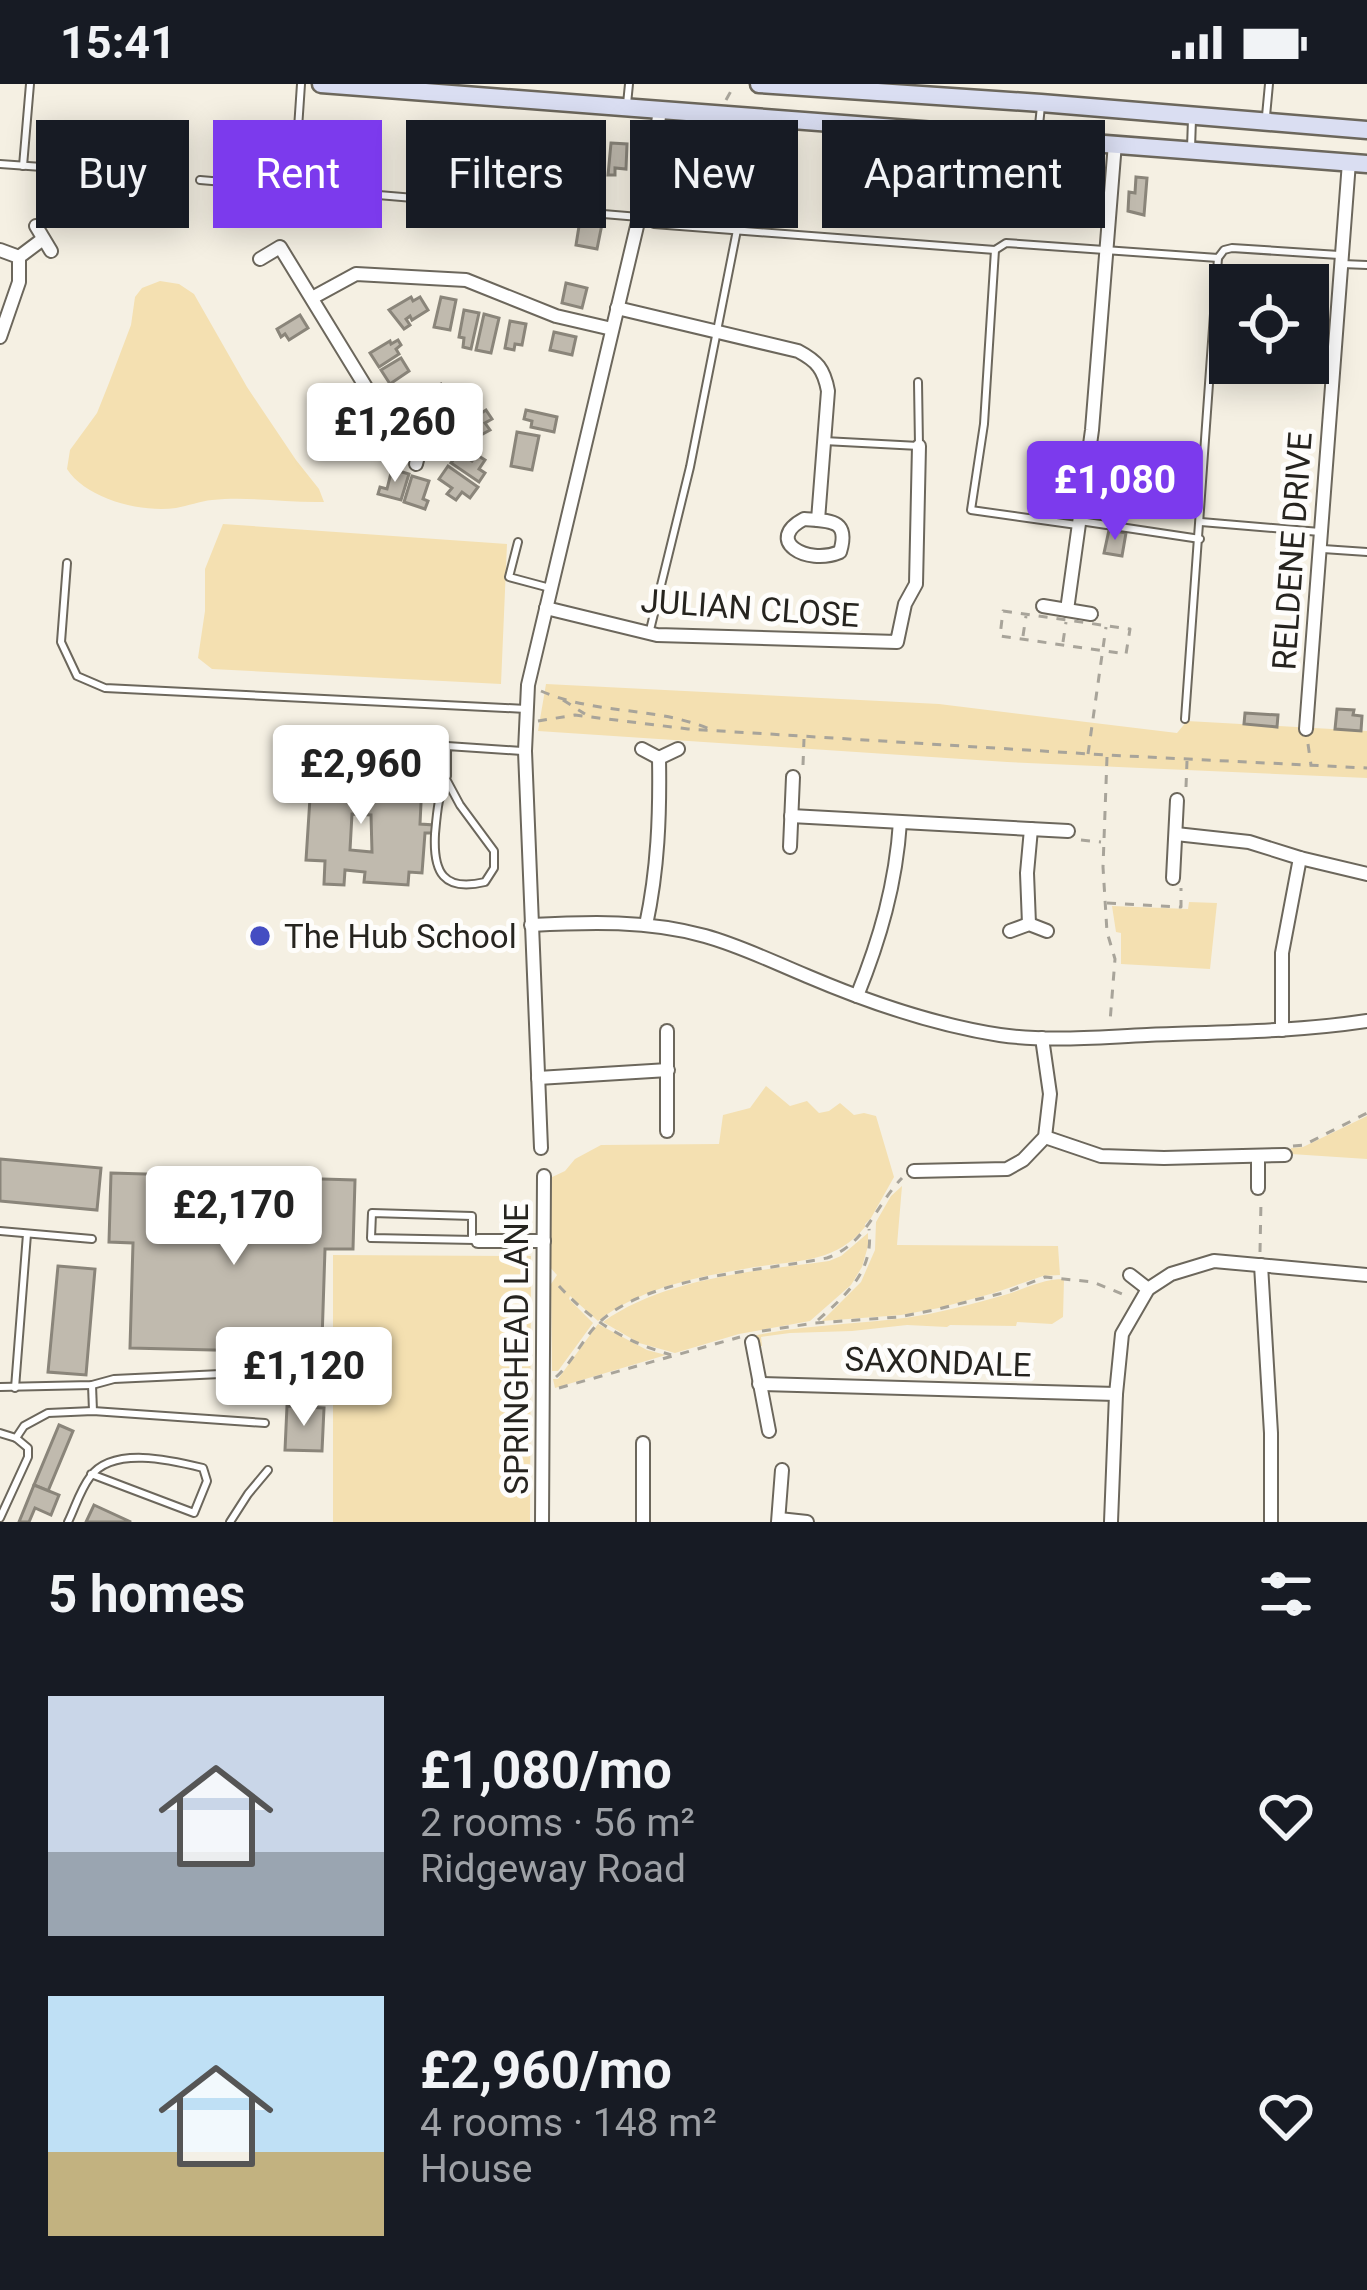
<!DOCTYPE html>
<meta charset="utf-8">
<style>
body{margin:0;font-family:Roboto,sans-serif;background:#20242c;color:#f1f3f6;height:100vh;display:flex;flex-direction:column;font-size:45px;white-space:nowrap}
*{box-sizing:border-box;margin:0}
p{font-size:39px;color:#9ea1a6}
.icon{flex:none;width:66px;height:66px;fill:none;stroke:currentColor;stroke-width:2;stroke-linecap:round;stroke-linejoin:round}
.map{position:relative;height:1438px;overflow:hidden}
.sheet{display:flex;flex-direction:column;background:#171b24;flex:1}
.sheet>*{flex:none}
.hud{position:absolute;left:36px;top:36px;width:1296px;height:108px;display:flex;gap:24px}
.fabs{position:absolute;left:1209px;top:180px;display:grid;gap:24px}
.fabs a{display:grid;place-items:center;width:120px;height:120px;border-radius:0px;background:#171b24;box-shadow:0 6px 30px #0003;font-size:60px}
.price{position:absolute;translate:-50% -102px;padding:0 27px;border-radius:12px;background:#fff;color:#222;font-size:39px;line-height:78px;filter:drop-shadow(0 3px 6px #0008)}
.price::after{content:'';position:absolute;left:50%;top:72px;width:36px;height:27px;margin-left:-18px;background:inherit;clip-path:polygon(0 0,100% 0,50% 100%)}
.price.on{background:#7c3aed;color:#fff}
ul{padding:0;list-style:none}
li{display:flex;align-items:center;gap:36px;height:300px;padding:0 48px}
li span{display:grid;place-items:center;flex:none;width:336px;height:240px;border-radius:0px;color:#555}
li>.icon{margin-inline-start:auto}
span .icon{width:144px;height:144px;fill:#fffc;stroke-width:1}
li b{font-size:51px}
h2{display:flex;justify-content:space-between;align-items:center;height:144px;padding:0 48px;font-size:51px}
.chip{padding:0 42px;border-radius:0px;background:#171b24;box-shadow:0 6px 30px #0003;font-size:42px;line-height:108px}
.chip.on{background:#7c3aed;color:#fff}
.status{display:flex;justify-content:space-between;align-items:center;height:84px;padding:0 60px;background:#171b24;direction:ltr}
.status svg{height:33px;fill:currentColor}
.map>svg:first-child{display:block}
.green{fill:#f4e0b1}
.building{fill:#c0baae;stroke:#8a857a;stroke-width:3;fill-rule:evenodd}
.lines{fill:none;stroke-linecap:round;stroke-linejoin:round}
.lane-casing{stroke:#6c675c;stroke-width:10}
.street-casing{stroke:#6c675c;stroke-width:16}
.secondary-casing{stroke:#6c675c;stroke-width:21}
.path{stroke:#a8a49a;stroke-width:3;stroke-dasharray:9 9;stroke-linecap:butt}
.lane{stroke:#fff;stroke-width:6}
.street{stroke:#fff;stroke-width:12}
.secondary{stroke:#dadef2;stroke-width:16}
.poi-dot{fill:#444dc2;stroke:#fefdfb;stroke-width:4.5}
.labels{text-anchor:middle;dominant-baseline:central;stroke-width:10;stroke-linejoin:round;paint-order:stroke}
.street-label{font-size:33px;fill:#26241f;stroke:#fefdfb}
.poi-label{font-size:33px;fill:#26241f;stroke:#fefdfb;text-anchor:start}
</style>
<div class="status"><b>15:41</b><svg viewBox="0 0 49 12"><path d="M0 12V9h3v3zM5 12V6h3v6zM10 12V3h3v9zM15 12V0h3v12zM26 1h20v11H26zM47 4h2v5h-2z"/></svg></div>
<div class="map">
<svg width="1367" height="1438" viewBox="0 0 1367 1438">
<rect width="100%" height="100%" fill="#f5f0e3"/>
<g class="green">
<path d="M160 197 179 200 194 210 247 303 296 376 319 405 324 418C287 419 249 412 212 416 200 417 188 422 176 424 142 429 86 415 67 385L70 366 97 329 109 299 131 241 135 213 142 204Z"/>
<path d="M223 440 507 460 501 600 212 585 198 574 205 527V485Z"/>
<path d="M546 600 939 620 1177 649 1187 637 1367 647V694L1007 678 538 647Z"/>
<path d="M1189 818 1217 819 1210 885 1121 880V849L1116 848 1112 822 1188 825Z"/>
<path d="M766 1002 790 1022 807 1017 819 1029 829 1027 840 1019 854 1031 864 1029 876 1032 894 1093 871 1134 865 1140V1143C835 1179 799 1176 755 1183 702 1192 641 1203 598 1237L570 1212 569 1215 593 1239 558 1287H552L551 1200 557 1191 547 1180 548 1095 565 1087 575 1075 601 1061 719 1060 723 1031 750 1024Z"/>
<path d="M1367 1032V1075L1291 1070V1064L1303 1063Z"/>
<path d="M902 1102 897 1161 1058 1162 1060 1191 1043 1192 994 1209 939 1224 901 1231 822 1237 861 1198 875 1166 876 1138 891 1112Z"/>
<path d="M868 1149V1162L862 1183 851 1201 810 1237 739 1250 675 1269 639 1259 603 1238C664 1194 756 1187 829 1177L841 1172Z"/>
<path d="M333 1171 531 1172 530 1438H333Z"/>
<path d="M1064 1195 1063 1233 1052 1240 1017 1238 1016 1242 950 1241 947 1243 907 1241 852 1247 790 1249 761 1253 762 1262 755 1263 753 1252C811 1239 870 1241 929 1230 953 1225 977 1219 1001 1212 1023 1206 1041 1195 1064 1195Z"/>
<path d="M598 1240 647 1266 666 1271 555 1304 553 1295H558Z"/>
</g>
<g class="building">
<path d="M611 59 627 60 626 85 615 84V91H608Z"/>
<path d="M984 79 996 80V107H990V112H983Z"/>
<path d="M1136 93 1147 94 1144 131 1128 127 1129 108 1135 109Z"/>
<path d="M683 108 701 109 700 130 682 129Z"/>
<path d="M580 136 602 140 597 165 576 161Z"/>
<path d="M566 199 587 204 582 224 562 219Z"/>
<path d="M411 213 413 217 420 213 428 226 412 236 410 232 406 235 410 241 404 245 389 226Z"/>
<path d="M441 213 456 216 450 246 434 243Z"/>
<path d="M464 226 479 229 471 265 463 263 464 254 459 253Z"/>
<path d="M484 230 499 234 491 269 476 266Z"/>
<path d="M300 231 308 244 289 256 285 250 281 253 277 245Z"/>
<path d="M510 237 526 240 522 261 515 260 514 266 505 264Z"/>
<path d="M554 248 576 253 572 271 550 266Z"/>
<path d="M398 256 401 261 396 265 399 270 379 283 370 269 390 257 391 260Z"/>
<path d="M401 274 409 287 390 300 381 286Z"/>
<path d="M441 300 448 311 422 328 414 316Z"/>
<path d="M486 326 492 335 485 339 490 346 479 352 474 344 461 352 453 341 473 329 475 333Z"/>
<path d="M526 326 557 333 554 348 531 343 532 337 524 335Z"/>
<path d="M362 338 372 354 352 366 347 357 350 355 346 348Z"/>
<path d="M517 348 539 352 532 386 511 382Z"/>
<path d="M459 368 472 377 477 371 485 376 479 385 485 389 479 398 451 379Z"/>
<path d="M448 382 478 403 470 414 462 408 456 416 447 410 452 404 439 395Z"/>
<path d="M392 385 409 390 401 416 378 410 380 403 387 405Z"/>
<path d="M412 392 429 397 423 415 428 417 425 425 404 418Z"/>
<path d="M1109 446 1126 449 1122 472 1104 469Z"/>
<path d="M1337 625 1354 626 1353 631 1362 632 1361 647 1335 645Z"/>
<path d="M1245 629 1278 631 1277 643 1244 640Z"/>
<path d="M284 677 351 681 349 714 388 716 389 708 398 709 399 697 422 698 420 740 434 741 433 749H425L422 789 409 788 408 801 364 798 365 788 345 786 344 801 324 800 325 777 306 776 310 714 319 715 320 695 302 694 301 706 282 705ZM352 730 371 731 372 768 350 766Z"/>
<path d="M0 1075 101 1084 97 1126 0 1117Z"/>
<path d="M111 1089 355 1096 353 1165H325L320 1317 254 1315 255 1267 130 1264 133 1159 109 1158Z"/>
<path d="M58 1182 95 1185 86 1291 48 1288Z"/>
<path d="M287 1322 324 1324 322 1367 285 1366Z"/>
<path d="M59 1341 73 1347 48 1407 34 1401Z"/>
<path d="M34 1401 59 1411 51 1431 35 1424 29 1438H19Z"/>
<path d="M94 1421 131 1438H86Z"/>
</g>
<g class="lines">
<g class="lane-casing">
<g id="lane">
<path d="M627 20 629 0"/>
<path d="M1266 32 1269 0"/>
<path d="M1038 51 1041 22"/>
<path d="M1191 64 1192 35"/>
<path d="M0 80 112 88"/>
<path d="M23 82 30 0"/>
<path d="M200 96 639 133 654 140 995 166 1006 159 1218 174 1224 166 1232 164 1339 171"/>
<path d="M294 104 301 0"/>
<path d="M995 166 984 340 971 426 1077 441"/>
<path d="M1342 180 1367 181"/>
<path d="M824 357 919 362 918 298"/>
<path d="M1080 437 1200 455"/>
<path d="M1201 438 1320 448"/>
<path d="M518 458 509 493 550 504"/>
<path d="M1323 465 1367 468"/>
<path d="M67 479 61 558 77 592 105 604 526 625"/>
<path d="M650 546 690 383 737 146"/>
<path d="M1185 635 1218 174"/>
<path d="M365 676 377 677 411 663 447 662"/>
<path d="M446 695 460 721 494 767V784L485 798C443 808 433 788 435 750 437 728 438 712 447 692V662L522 667"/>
<path d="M0 1147 92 1155"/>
<path d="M472 1156V1132L372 1129 371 1154 475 1156"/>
<path d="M92 1301 93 1327"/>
<path d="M0 1303 92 1301 114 1295 242 1289"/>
<path d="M15 1304 27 1150"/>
<path d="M0 1349 16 1354 28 1364V1373L0 1434"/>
<path d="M16 1354 24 1342 48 1329 93 1327 265 1339"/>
<path d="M68 1438C75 1424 80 1406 90 1393 112 1362 171 1376 203 1384L207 1397 194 1429 91 1390"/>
<path d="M230 1438 248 1410 268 1386"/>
</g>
</g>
<g class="street-casing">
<g id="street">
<path d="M36 142 51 167"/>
<path d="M0 166 19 173V198L0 253"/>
<path d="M19 173 43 155"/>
<path d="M260 175 280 163 367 305 381 323 421 360"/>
<path d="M312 214 356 190 466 196 556 232 612 245"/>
<path d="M617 224 798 267C817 277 824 285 828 307L818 436"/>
<path d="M416 380 421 360 440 355"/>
<path d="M804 435C830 437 850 435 840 468 806 482 764 456 804 435Z"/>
<path d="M1043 522 1091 530"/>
<path d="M546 524 657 551 897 558 905 520 916 500 919 362"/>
<path d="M1067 526 1092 346 1115 59"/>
<path d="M1306 645 1349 78"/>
<path d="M642 665 659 674 678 665"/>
<path d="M791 732 1068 747"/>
<path d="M1176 750 1249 758 1300 774 1367 790"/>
<path d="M790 763 793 693"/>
<path d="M1173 794 1177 716"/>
<path d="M1029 840 1027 789 1031 745"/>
<path d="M531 841C589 838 648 836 705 852 741 862 773 878 807 892 868 918 935 941 1000 951 1048 958 1099 953 1147 951 1221 948 1294 948 1367 937"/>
<path d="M646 841C658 785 660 731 659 674"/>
<path d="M1010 847 1029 840 1047 847"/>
<path d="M857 912C880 855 896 800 900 738"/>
<path d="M1282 946V869L1300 774"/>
<path d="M667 947V1047"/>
<path d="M538 994 668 986"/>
<path d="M1045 1053 1101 1072 1164 1074 1285 1071"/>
<path d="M541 1064 525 667 528 601 652 79 660 26"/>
<path d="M1258 1072V1104"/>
<path d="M914 1087 1007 1085 1023 1076 1045 1053 1050 1010 1042 954"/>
<path d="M478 1157H544"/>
<path d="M1261 1181 1271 1349V1438"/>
<path d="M1130 1191 1148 1205"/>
<path d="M752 1258 769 1347"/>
<path d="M759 1300 1116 1310"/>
<path d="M779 1435 807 1438"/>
<path d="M542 1438 544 1092"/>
<path d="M643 1438V1359"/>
<path d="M778 1438 782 1386"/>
<path d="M1111 1438 1116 1310 1122 1250 1148 1205 1171 1190 1214 1177 1367 1191"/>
</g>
</g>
<g class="secondary-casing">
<g id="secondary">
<path d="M321 0 1367 80"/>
<path d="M759 0 1041 19 1367 46"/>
</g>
</g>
<g class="path">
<path d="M726 16 731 7"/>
<path d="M658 127 672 69 677 60 695 47"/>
<path d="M1003 527 1130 545 1126 570 1000 552Z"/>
<path d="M1023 552 1026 532"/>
<path d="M1063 558 1066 538"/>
<path d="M541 607C595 631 657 622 712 646"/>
<path d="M563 616 585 630"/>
<path d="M538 637 575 631 688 645 1107 671 1367 684"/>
<path d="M1308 660 1311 681"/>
<path d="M1088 670 1106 543"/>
<path d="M1107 673 1103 783 1107 848 1115 875 1110 938"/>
<path d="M803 681 804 655"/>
<path d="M1186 703 1187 677"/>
<path d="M1081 756 1101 758"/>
<path d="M1107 819 1181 823V804"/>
<path d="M1293 1062 1304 1061 1367 1029"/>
<path d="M1260 1168 1261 1117"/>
<path d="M559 1202C592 1238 624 1257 671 1271"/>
<path d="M818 1236C847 1210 874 1187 869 1145"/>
<path d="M762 1247 815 1239 899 1233 934 1226 1007 1208 1045 1193 1093 1198 1127 1212"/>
<path d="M556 1293C574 1277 584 1251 603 1235 654 1192 762 1187 827 1174 866 1160 875 1122 902 1094"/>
<path d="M559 1304 740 1253"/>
</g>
<use href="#lane" class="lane"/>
<use href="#street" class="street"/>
<use href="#secondary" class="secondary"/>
</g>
<circle class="poi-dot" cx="260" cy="852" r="12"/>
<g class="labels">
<g class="street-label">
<text transform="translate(1292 467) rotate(-86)">RELDENE DRIVE</text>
<text transform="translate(750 524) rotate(4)">JULIAN CLOSE</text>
<text transform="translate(516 1265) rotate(-90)">SPRINGHEAD LANE</text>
<text transform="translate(938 1278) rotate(2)">SAXONDALE</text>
</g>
<g class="poi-label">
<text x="284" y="852">The Hub School</text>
</g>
</g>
</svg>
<div class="fabs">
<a><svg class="icon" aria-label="locate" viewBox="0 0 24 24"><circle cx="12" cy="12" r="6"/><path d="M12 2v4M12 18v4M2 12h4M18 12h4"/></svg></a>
</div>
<b class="price" style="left:395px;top:401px">£1,260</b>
<b class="price on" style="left:1115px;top:459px">£1,080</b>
<b class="price" style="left:361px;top:743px">£2,960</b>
<b class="price" style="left:234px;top:1184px">£2,170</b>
<b class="price" style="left:304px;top:1345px">£1,120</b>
<div class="hud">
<a class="chip">Buy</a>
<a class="chip on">Rent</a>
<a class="chip">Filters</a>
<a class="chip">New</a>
<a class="chip">Apartment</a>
</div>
</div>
<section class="sheet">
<h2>5 homes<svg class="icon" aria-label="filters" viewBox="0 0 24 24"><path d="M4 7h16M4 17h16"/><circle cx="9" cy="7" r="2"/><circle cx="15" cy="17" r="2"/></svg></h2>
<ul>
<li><span style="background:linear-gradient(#c9d6e8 65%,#9aa5b1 0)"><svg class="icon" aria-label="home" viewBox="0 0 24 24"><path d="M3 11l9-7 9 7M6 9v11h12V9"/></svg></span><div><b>£1,080/mo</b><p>2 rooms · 56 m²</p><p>Ridgeway Road</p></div><svg class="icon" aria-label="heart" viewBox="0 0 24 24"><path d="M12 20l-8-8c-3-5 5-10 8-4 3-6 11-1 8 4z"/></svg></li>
<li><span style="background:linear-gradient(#bfe0f5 65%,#c2b280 0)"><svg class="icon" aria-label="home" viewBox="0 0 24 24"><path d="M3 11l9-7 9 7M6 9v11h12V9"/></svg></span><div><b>£2,960/mo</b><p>4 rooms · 148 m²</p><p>House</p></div><svg class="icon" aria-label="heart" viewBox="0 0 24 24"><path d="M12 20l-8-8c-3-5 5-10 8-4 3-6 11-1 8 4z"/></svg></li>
</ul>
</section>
